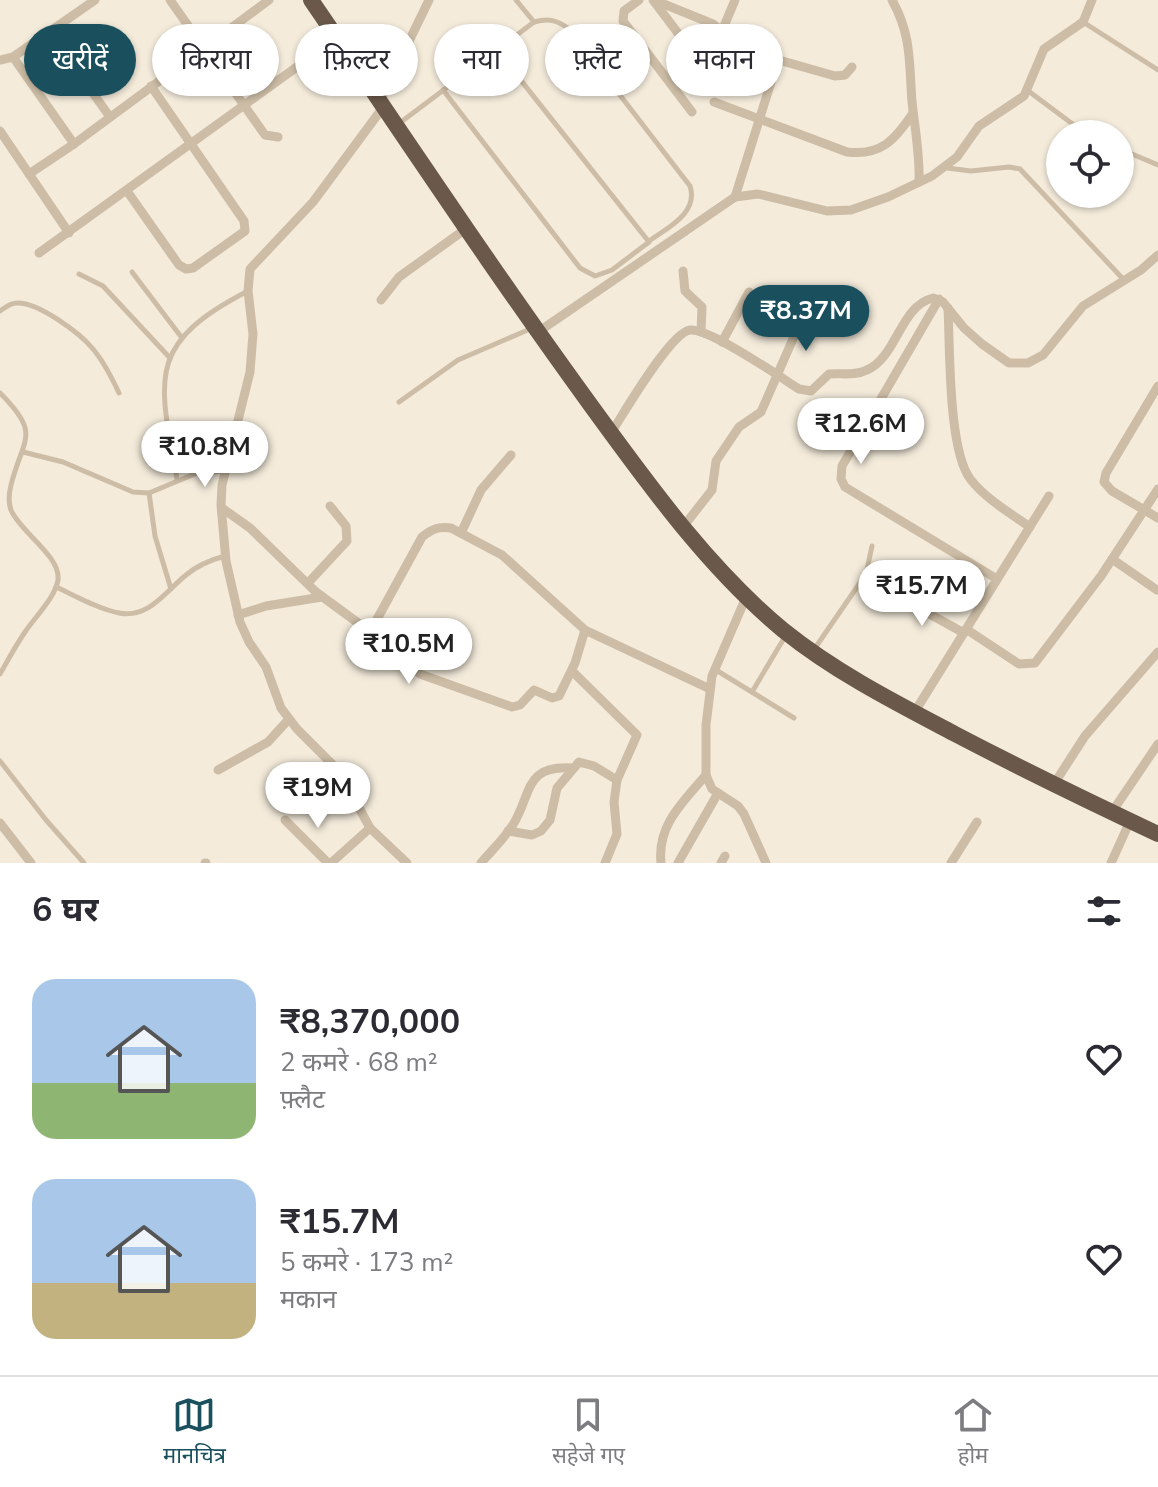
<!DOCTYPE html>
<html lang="hi">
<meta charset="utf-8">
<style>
body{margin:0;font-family:"Nunito Sans","Noto Sans Devanagari",sans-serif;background:#f7f7f7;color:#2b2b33;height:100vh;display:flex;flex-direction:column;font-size:30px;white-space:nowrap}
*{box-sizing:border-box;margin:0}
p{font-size:26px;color:#7c7c81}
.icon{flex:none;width:44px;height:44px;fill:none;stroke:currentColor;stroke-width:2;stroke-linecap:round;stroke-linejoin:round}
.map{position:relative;height:863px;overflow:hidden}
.panel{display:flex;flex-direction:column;background:#fff;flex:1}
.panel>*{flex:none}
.top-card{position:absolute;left:24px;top:24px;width:1110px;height:72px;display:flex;gap:16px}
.buttons{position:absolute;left:1046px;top:120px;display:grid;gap:16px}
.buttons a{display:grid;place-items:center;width:88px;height:88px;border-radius:50%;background:#fff;box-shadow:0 2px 6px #0004;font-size:40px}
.price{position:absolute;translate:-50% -68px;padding:0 18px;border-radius:28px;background:#fff;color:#222;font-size:26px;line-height:52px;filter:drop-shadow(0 2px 4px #0008)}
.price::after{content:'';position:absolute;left:50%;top:48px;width:24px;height:18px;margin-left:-12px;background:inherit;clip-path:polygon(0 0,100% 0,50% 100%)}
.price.active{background:#1a505d;color:#fff}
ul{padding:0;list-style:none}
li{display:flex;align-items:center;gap:24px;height:200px;padding:0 32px}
li span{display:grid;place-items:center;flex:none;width:224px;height:160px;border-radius:24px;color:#555}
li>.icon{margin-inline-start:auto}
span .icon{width:96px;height:96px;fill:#fffc;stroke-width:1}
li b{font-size:34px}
h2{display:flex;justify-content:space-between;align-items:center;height:96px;padding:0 32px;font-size:34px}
.chip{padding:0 28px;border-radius:36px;background:#fff;box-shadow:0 2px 6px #0004;font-size:28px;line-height:72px}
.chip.active{background:#1a505d;color:#fff}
.tab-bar{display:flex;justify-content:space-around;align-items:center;height:112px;border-top:2px solid #e1e1e2;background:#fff;font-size:22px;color:#7c7c81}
.tab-bar a{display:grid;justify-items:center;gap:4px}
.tab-bar .active{color:#1a505d}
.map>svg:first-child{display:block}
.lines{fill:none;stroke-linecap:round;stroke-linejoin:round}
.service{stroke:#cdbda6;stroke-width:5}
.minor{stroke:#cdbda6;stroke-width:9}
.trunk{stroke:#6a594a;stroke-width:16}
</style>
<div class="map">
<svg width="1158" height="863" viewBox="0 0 1158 863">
<rect width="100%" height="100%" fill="#f4ebdb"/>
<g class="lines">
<g class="service">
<path d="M516 0 534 22"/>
<path d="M1083 22 1158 70"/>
<path d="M443 90 580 268 595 276 612 270 649 242 496 49"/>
<path d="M1027 90 1086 134"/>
<path d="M397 125 534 22C549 18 557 20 569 29L690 186C699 213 667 228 649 241"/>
<path d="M1120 149 1158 165"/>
<path d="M947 168 971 171 1009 167 1020 169 1124 280"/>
<path d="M132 272 182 338"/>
<path d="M79 274 103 286 170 358"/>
<path d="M0 311C6 307 10 303 17 303 38 302 80 333 93 349 104 362 112 378 119 393"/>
<path d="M0 393C42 435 23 437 11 485 9 493 8 502 11 510 20 532 61 556 58 580 55 598 35 617 25 632 16 645 8 660 0 674"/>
<path d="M399 402 458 360 530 329"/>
<path d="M23 452 63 462 133 492 149 493 197 473 225 471"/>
<path d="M177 479C159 379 145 344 248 291"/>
<path d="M149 493 155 536 171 589"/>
<path d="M56 587C76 596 98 609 119 613 149 619 166 591 186 575 198 565 210 560 225 556"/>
<path d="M813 651 866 574 872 546"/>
<path d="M716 670 794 718"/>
<path d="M752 692 786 635"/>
<path d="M0 761 46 820 84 863"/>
</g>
<g class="minor">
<path d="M170 0 265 135 278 137"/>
<path d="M639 0 624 11 623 21 692 112"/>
<path d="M653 0 705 69 711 68 721 48 726 45 835 76 845 75 852 67"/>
<path d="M654 0 713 24 722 31 726 45"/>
<path d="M892 0C912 36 909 63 912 102 915 129 920 155 919 182"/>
<path d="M722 31 735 0"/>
<path d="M13 57 74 144"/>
<path d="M0 60 13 57 95 0"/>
<path d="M80 75 110 117"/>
<path d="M380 101 429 0"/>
<path d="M714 102 847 152C881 156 895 140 913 113"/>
<path d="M384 106 313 202 250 269 248 291 253 334 250 372 222 485 221 505 226 561 240 622 249 642 266 667 281 708 297 729 339 771 370 828 407 863"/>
<path d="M0 131 69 233"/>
<path d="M29 174 74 144 269 0"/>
<path d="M127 191 179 265 186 269 193 268 245 231 244 221 151 86"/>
<path d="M735 197 778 60"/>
<path d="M39 253 337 38"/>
<path d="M683 271 685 291 702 307 701 332"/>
<path d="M939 299 842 466 841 479 845 487 997 579"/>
<path d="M381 300 399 277 467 228"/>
<path d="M948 308C950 347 948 452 971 480 986 499 1010 513 1030 527"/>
<path d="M538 332 735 197 758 194 827 211 851 210 888 197 932 176 957 157 979 126 1024 96 1044 49 1083 22 1092 0"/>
<path d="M722 342 749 292"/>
<path d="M1158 386 1106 473 1104 482 1112 491 1158 518"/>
<path d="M611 433C624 413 670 333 690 330 710 328 780 377 799 389L811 391 829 374C842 373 855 376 867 370 897 357 900 306 933 298L943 302 964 328 982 344 1009 363H1028L1043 355 1083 306 1141 270 1158 255"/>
<path d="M222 508 250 528 316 592 384 642 420 674 512 707 520 705 534 690 552 698 559 696 575 663 585 630"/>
<path d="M683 527 712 490 716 461 739 427 761 412 803 316"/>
<path d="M461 533 481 490 511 455"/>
<path d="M1112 559 1157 590"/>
<path d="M308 583 347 541 346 526 330 506"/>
<path d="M747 595 712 676 706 725V775L712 789 738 806 744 814 766 863"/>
<path d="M895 595 964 633"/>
<path d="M238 615 266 606 322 597"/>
<path d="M966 629 1019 664 1035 663 1101 576 1158 489"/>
<path d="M370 632 422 537C432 529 439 526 451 528L502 555 585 630 710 689"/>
<path d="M572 671 637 735 617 780 614 802 617 834 605 863"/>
<path d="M914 713 1049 496"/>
<path d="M218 770 268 742 289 719"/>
<path d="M1054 784 1085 736 1158 652"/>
<path d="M1112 812 1158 744"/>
<path d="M285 820 328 863"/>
<path d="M0 823 31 863"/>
<path d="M508 831 532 835 541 831 550 820 557 788 579 762 594 766 617 780"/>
<path d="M205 863H206"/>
<path d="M331 863 370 828"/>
<path d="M481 863C492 850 505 838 514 823 532 792 525 765 572 768"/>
<path d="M661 863C657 825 683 802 706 775"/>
<path d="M678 863 718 793"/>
<path d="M721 863 725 856"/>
<path d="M951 863 977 822"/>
<path d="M1111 863 1130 821"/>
</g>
<path class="trunk" d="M311 0C404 136 495 274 592 407 649 485 708 568 783 630 835 672 896 703 955 734 1022 769 1090 802 1158 834"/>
</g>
</svg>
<div class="buttons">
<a><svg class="icon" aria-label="locate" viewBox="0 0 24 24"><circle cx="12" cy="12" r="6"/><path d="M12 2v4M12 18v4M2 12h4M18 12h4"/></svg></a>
</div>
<b class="price active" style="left:806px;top:353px">₹8.37M</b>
<b class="price" style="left:861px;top:466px">₹12.6M</b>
<b class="price" style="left:205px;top:489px">₹10.8M</b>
<b class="price" style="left:922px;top:628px">₹15.7M</b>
<b class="price" style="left:409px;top:686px">₹10.5M</b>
<b class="price" style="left:318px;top:830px">₹19M</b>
<div class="top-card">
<a class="chip active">खरीदें</a>
<a class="chip">किराया</a>
<a class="chip">फ़िल्टर</a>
<a class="chip">नया</a>
<a class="chip">फ़्लैट</a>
<a class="chip">मकान</a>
</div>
</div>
<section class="panel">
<h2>6 घर<svg class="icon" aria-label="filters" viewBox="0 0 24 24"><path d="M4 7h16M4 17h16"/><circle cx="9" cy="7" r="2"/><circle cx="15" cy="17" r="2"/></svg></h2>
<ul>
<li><span style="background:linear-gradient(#a9c7e8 65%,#8fb573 0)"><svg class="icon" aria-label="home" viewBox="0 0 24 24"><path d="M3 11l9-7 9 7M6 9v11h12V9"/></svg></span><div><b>₹8,370,000</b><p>2 कमरे · 68 m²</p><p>फ़्लैट</p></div><svg class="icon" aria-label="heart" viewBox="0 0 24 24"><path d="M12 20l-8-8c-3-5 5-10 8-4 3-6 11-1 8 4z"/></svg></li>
<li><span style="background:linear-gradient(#a9c7e8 65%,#c2b280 0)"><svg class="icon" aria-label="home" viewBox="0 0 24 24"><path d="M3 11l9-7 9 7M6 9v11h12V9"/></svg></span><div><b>₹15.7M</b><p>5 कमरे · 173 m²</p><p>मकान</p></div><svg class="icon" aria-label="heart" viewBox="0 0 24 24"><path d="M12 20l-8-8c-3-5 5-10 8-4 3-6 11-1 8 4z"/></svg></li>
</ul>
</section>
<nav class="tab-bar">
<a class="active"><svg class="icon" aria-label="map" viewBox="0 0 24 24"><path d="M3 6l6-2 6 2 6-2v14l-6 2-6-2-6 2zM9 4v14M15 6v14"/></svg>मानचित्र</a>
<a><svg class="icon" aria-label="saved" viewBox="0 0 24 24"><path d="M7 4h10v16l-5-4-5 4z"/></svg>सहेजे गए</a>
<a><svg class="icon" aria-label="home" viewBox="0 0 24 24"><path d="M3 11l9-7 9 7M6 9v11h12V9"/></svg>होम</a>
</nav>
